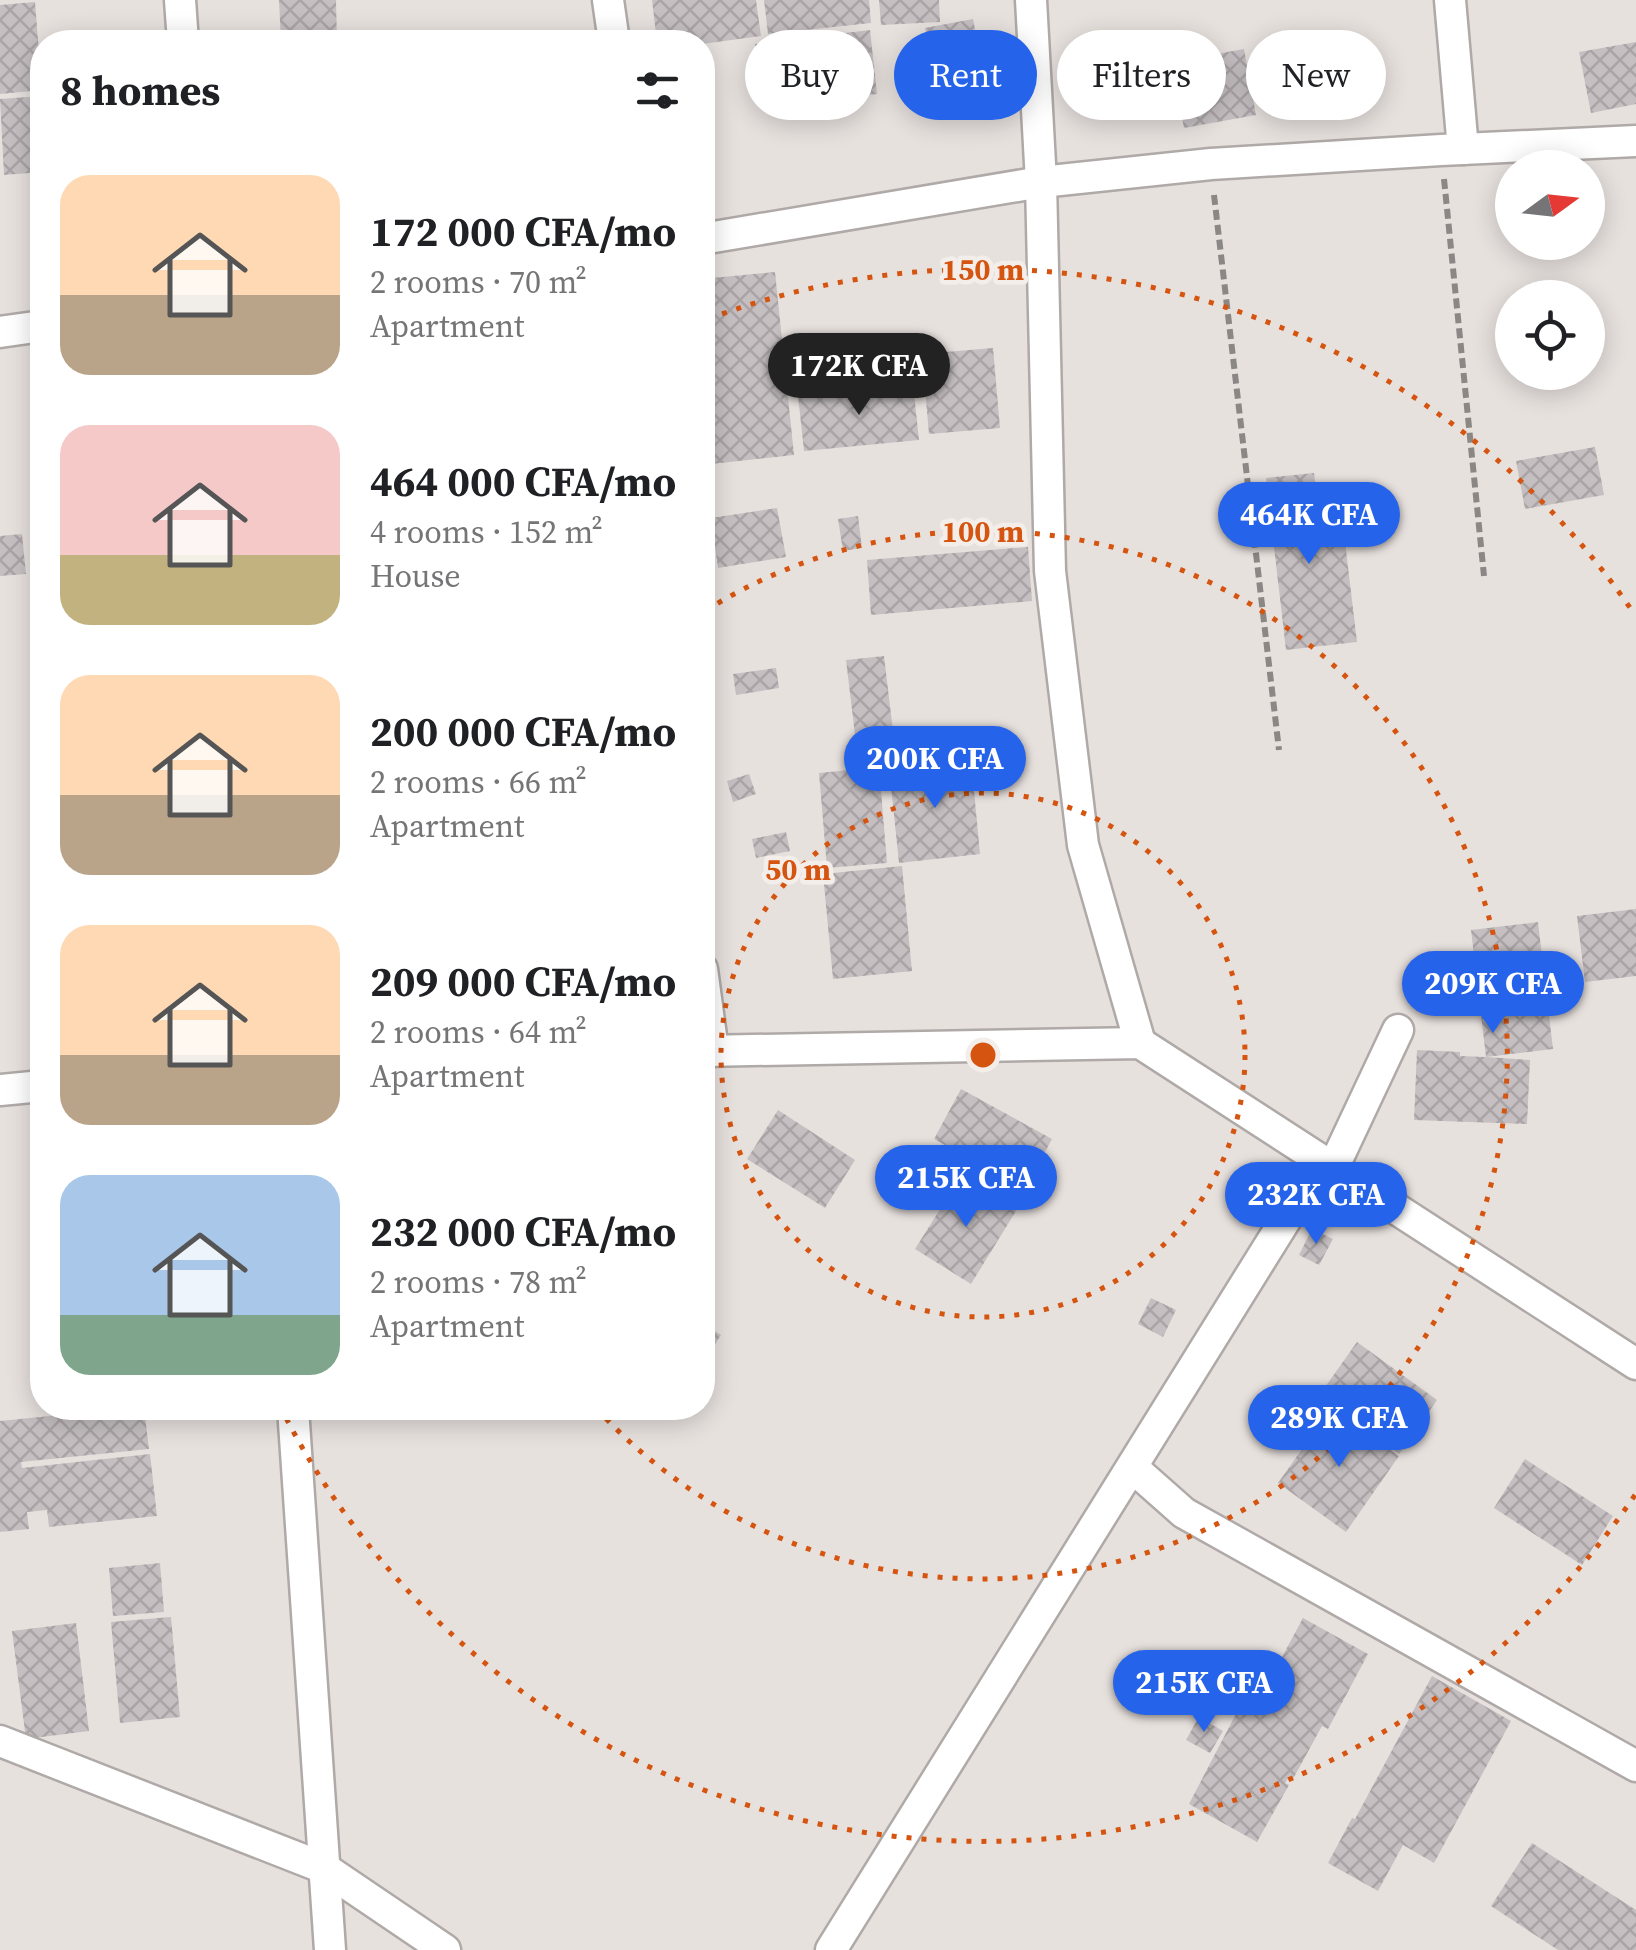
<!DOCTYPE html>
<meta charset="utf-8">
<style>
body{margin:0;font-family:"Source Serif 4",serif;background:#f6f6f6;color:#202124;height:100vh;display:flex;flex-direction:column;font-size:38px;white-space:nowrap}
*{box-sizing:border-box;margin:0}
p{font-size:32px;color:#757577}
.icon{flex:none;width:55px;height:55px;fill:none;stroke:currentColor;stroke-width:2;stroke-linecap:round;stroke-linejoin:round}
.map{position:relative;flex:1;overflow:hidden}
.side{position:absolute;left:30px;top:30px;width:685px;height:1390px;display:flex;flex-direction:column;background:#fff;border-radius:40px;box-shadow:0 5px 25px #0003}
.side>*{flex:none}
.banner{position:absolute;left:745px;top:30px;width:740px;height:90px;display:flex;gap:20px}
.needle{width:65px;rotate:75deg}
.tools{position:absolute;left:1495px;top:150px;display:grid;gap:20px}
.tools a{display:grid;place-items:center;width:110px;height:110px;border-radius:50%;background:#fff;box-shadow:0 5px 25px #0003;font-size:50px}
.price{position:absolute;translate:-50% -85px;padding:0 22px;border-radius:35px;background:#2563eb;color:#fff;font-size:32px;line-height:65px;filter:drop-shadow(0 2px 5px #0008)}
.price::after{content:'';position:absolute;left:50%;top:60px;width:30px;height:22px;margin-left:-15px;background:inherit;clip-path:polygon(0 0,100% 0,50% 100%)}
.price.selected{background:#222;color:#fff}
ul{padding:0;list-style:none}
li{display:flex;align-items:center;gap:30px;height:250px;padding:0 30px}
li span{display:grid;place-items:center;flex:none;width:280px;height:200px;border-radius:30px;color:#555}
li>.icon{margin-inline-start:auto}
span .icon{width:120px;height:120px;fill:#fffc;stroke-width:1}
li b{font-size:42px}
h2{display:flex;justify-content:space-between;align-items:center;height:120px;padding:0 30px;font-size:42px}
.tag{padding:0 35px;border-radius:45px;background:#fff;box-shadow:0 5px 25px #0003;font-size:35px;line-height:90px}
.tag.selected{background:#2563eb;color:#fff}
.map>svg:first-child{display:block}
.building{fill:url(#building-cross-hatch)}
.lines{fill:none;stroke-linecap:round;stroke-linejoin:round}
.minor-casing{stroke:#afa9a7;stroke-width:35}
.path{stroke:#8b8785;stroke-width:6;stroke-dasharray:10 5;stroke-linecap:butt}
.minor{stroke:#fff;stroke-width:30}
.ring{fill:none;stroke:#d5540f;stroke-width:5;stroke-dasharray:5 10}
.centre{fill:#d5540f;stroke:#f4eeeb;stroke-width:5}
.ring-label{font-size:30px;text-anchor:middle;font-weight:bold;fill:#d5540f;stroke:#f4eeeb;stroke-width:9;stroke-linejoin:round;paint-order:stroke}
</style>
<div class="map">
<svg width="1636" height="1950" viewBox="0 0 1636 1950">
<defs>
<pattern id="building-cross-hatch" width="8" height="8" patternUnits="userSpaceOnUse" patternTransform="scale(2.5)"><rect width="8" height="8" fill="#c5bfc2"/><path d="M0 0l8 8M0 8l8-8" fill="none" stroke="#aaa4a7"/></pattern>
</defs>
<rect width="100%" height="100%" fill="#e7e1de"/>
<g class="building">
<path d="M279 0H336L337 42H281Z"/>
<path d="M652 0H756L761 36 702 44 657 42Z"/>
<path d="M764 0H869L871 23 768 34Z"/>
<path d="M879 0H939L940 22 881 25Z"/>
<path d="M35 2 42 90 0 94V5Z"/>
<path d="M973 19 985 81 936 89 925 28Z"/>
<path d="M870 30 877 94 763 107 755 44Z"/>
<path d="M1636 42V104L1591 113 1579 52Z"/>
<path d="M1244 49 1256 115 1184 128 1172 62Z"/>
<path d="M42 96V172L4 175 0 99Z"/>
<path d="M775 272 794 455 702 465V279Z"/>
<path d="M993 348 1000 428 929 434 922 354Z"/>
<path d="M913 384 919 440 804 451 798 396Z"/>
<path d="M1595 447 1604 495 1525 509 1516 461Z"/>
<path d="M1314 473 1321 528 1343 525 1357 642 1286 650 1266 478Z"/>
<path d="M777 508 786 557 718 568 711 518Z"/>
<path d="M858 516 862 548 843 551 838 519Z"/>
<path d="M33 527H42V595L40 596Z"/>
<path d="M22 534 26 574 0 576V536Z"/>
<path d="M1028 547 1032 601 871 615 867 560Z"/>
<path d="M884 656 894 739 856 743 846 660Z"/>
<path d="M776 668 779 688 736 695 733 674Z"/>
<path d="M971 759 980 854 899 863 889 767Z"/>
<path d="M879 767 887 863 827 868 819 773Z"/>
<path d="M749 774 756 794 733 802 727 781Z"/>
<path d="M786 832 790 851 756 858 752 839Z"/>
<path d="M902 866 912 971 833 979 823 874Z"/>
<path d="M1636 909V976L1585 982 1577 916Z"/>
<path d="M1538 922 1553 1049 1486 1057 1530 1060 1527 1124 1414 1120 1417 1050 1460 1052V1056L1486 1057 1471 930Z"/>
<path d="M961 1089 1052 1139 1025 1189 934 1139Z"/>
<path d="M778 1110 855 1160 825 1208 747 1159Z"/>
<path d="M961 1176 1016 1211 971 1284 915 1249Z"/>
<path d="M1312 1229 1333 1239 1319 1265 1299 1255Z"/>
<path d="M1151 1298 1176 1310 1163 1337 1138 1324Z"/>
<path d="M702 1323 721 1335 702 1364Z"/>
<path d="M1357 1342 1437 1400 1399 1454 1318 1397Z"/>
<path d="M130 1408H144L149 1449 21 1462 22 1468 150 1454 157 1516 49 1527 47 1510 27 1512 29 1529 0 1532V1421Z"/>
<path d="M1331 1408 1399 1456 1346 1532 1278 1483Z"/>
<path d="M1525 1459 1613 1516 1582 1565 1494 1508Z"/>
<path d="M160 1563 164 1612 113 1616 109 1568Z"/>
<path d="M171 1617 180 1717 120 1723 111 1622Z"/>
<path d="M1303 1618 1368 1654 1328 1729 1322 1726 1293 1779 1289 1777 1285 1783 1289 1785 1257 1842 1189 1804 1250 1687 1262 1694Z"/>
<path d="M76 1623 89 1731 26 1739 12 1631Z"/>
<path d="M1432 1676 1511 1721 1434 1863 1403 1845 1378 1891 1328 1863 1352 1818 1355 1819Z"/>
<path d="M1199 1717 1223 1731 1210 1753 1186 1740Z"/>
<path d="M1532 1843 1636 1910V1950H1558L1491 1906Z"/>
</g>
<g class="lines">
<g class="minor-casing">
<g id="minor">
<path d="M180 0 183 42"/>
<path d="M608 0 614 42"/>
<path d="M1031 0 1041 182 1211 164 1441 150 1636 141"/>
<path d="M1450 0 1463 149"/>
<path d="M702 239 1041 182 1050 571 1083 845 1140 1043"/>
<path d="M0 332 42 326"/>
<path d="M702 969 713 1051"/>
<path d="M702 1051 1140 1043 1636 1364"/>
<path d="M0 1090 42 1086"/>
<path d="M293 1408 330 1950"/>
<path d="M1132 1467 1184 1513 1636 1766"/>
<path d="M0 1741 324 1868 445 1950"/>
<path d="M831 1950 1322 1161 1334 1166 1398 1030"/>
</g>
</g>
<g class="path">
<path d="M1444 179 1484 576"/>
<path d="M1214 195 1279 750"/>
</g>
<use href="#minor" class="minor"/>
</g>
<g class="ring">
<circle cx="983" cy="1055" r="262"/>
<path d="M705 611A524 524 0 1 1 597 1409"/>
<path d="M1635 1495A786 786 0 0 1 283 1412M708 319A786 786 0 0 1 1635 615"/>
</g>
<circle cx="983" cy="1055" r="15" class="centre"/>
<g class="ring-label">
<text x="983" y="280">150 m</text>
<text x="983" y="542">100 m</text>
<text x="798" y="880">50 m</text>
</g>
</svg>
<div class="tools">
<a><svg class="needle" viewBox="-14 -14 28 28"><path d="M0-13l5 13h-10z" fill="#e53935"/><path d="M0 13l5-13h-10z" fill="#757577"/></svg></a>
<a><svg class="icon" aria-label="locate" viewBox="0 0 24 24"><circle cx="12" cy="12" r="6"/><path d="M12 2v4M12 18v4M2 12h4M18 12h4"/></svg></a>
</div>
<b class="price selected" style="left:859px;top:418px">172K CFA</b>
<b class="price" style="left:1309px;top:567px">464K CFA</b>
<b class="price" style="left:935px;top:811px">200K CFA</b>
<b class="price" style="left:1493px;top:1036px">209K CFA</b>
<b class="price" style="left:966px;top:1230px">215K CFA</b>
<b class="price" style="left:1316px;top:1247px">232K CFA</b>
<b class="price" style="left:1339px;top:1470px">289K CFA</b>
<b class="price" style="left:1204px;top:1735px">215K CFA</b>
<div class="banner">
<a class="tag">Buy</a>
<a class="tag selected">Rent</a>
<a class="tag">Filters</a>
<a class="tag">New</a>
</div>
<section class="side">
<h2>8 homes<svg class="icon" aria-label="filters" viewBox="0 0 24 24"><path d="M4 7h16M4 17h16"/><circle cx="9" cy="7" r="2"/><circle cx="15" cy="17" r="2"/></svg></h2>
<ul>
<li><span style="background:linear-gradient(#ffd9b3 60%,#b9a48a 0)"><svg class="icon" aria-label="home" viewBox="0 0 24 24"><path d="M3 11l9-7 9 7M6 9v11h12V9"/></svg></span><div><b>172 000 CFA/mo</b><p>2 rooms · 70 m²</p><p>Apartment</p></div></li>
<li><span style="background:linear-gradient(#f6c9c9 65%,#c2b280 0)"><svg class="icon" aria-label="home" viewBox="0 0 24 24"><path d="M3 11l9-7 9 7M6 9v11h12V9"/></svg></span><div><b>464 000 CFA/mo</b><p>4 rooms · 152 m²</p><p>House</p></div></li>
<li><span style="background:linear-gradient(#ffd9b3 60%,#b9a48a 0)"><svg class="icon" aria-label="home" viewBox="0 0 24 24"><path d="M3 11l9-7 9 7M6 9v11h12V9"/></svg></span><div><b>200 000 CFA/mo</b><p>2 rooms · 66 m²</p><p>Apartment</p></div></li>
<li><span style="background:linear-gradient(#ffd9b3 65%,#b9a48a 0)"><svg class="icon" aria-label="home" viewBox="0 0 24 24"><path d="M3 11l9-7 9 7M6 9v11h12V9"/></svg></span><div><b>209 000 CFA/mo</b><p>2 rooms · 64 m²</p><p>Apartment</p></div></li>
<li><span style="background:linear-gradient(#a9c7e8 70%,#7fa58c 0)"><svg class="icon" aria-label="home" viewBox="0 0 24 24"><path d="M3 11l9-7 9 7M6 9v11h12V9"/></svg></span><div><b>232 000 CFA/mo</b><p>2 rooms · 78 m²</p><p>Apartment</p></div></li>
</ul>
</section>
</div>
